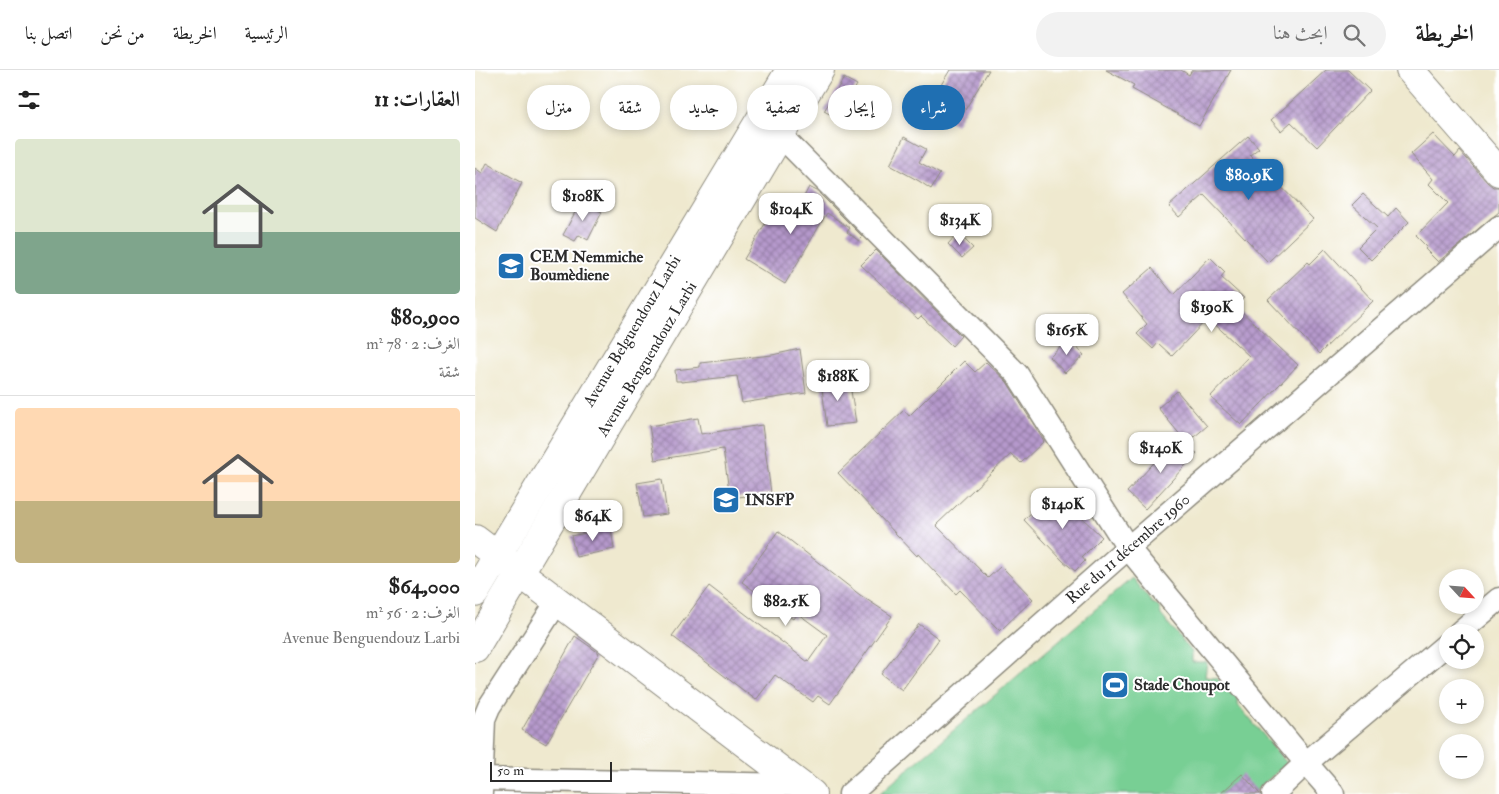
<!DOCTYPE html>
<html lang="ar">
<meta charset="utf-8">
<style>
body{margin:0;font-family:"IM FELL Double Pica",Amiri,serif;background:#f2f2f2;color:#222;direction:rtl;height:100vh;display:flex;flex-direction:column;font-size:19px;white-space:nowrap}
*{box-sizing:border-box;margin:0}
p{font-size:16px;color:#767676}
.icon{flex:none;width:28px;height:28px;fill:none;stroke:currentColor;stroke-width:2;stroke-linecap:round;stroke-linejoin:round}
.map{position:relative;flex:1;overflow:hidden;direction:ltr}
.details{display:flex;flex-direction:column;background:#fff;width:475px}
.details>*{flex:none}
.banner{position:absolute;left:15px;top:15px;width:475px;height:45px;direction:rtl;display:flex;gap:10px}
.needle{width:32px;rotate:116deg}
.fabs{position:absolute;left:964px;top:499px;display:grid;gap:10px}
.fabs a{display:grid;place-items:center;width:45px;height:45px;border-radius:50%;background:#fff;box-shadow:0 2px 8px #0003;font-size:25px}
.scale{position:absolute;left:15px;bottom:12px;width:122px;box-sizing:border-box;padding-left:5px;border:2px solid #2b2b2b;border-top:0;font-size:14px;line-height:18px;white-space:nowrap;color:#2b2b2b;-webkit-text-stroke:4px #fff;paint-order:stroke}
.price{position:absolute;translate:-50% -42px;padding:0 11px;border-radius:10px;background:#fff;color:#222;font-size:16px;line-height:32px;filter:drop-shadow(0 1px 2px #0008)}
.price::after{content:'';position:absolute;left:50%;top:30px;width:15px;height:11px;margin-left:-8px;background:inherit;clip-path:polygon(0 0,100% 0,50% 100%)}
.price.current{background:#1f6fb2;color:#fff}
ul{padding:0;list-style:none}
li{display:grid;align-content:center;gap:10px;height:265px;padding:0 15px}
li+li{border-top:1px solid #e0e0e0}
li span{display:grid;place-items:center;height:155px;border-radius:5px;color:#555}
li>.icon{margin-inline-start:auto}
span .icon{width:90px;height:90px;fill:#fffc;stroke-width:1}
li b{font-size:21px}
h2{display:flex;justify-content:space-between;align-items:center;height:60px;padding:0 15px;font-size:21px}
.tag{padding:0 18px;border-radius:22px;background:#fff;box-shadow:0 2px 8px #0003;font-size:18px;line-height:45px}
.tag.current{background:#1f6fb2;color:#fff}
header{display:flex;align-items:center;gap:30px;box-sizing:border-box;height:70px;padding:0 25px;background:#fff;border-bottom:1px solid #e0e0e0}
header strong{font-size:24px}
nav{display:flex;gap:28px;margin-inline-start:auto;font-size:18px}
.search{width:350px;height:45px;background:#f2f2f2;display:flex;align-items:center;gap:12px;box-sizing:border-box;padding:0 18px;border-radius:28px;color:#767676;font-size:19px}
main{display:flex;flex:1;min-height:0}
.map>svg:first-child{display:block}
.pitch{fill:#78cf94;stroke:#527d60}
.building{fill:url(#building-cross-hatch)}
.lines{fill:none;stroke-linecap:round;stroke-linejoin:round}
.minor-casing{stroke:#8d8a7d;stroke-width:25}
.major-casing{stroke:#8d8a7d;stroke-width:30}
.minor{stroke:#fff;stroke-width:22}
.major{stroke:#fff;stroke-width:28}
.labels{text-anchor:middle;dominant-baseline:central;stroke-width:4;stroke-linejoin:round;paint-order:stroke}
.poi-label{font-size:16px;font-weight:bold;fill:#2b2b2b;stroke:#fff;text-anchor:start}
.street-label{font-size:16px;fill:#2b2b2b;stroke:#fff}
</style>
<header>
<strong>الخريطة</strong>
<div class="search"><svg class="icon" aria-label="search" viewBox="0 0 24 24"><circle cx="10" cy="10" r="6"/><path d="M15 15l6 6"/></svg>ابحث هنا</div>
<nav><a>الرئيسية</a><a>الخريطة</a><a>من نحن</a><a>اتصل بنا</a></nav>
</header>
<main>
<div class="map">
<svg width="1024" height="724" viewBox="0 0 1024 724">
<defs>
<pattern id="building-cross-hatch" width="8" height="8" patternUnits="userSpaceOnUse" patternTransform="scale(1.25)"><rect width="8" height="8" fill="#b699cc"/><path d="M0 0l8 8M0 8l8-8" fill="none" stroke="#947da6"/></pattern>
</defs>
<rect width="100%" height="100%" fill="#fff"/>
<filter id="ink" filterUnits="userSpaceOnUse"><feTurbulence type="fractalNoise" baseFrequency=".02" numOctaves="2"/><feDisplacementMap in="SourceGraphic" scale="10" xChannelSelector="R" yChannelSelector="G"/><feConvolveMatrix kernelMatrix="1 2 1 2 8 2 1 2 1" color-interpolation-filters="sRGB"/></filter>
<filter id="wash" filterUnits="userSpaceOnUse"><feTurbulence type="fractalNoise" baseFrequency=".0096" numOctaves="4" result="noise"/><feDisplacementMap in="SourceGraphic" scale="20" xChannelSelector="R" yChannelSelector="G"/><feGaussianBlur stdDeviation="1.12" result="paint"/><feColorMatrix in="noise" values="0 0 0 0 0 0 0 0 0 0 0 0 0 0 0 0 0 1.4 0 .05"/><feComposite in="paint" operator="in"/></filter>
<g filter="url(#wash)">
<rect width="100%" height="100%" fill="#efe9cf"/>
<path class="pitch" d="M657 508 677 533C684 535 685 539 686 545L717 582V592H732L730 607 742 608 754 622 763 624V635L812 693 777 724H404Z"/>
<g id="blocks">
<g class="building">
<path d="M475 0H514L481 55 452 38Z"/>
<path d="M631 0H706L714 5 717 0H756L724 56 657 19 659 15Z"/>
<path d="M851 0H873L895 21 842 77 816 52 806 61 796 50Z"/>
<path d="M369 8 382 15 362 48 349 41Z"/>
<path d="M958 64 980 87 985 81 1012 112 1018 117H1024V142L963 192 950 179 952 177 941 166 973 133 954 114 958 109 936 84Z"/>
<path d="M773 66 784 78 775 85 838 149 793 192 729 125 704 147 694 136Z"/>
<path d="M429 67 451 79 444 92 465 104 456 119 444 111 415 95Z"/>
<path d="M12 93 47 113 22 162 0 148V98L7 103Z"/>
<path d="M334 117 342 121 388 167 384 171 372 162 375 158 352 143 310 214 269 189 303 132 321 142Z"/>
<path d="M888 124 913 147 921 138 934 152 896 190 883 177 902 158 877 135Z"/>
<path d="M106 131 127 142 113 170 104 165 100 171 88 165Z"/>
<path d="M483 163 498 178 487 188 473 174Z"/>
<path d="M850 179 898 231 844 284 793 230 833 192 835 194Z"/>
<path d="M401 180 486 266 477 276 446 246 443 249 386 195Z"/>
<path d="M735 187 750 202 746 207 769 228 761 236 823 295 766 355 735 327 774 286 733 248 697 286 683 273 678 279 662 264 672 254 647 224 677 198 699 225Z"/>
<path d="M594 269 609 285 590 303 575 287Z"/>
<path d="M325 279 331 323 267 333 262 306 206 312V311H201L200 300 225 297V293L297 285Z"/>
<path d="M489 291 500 302 511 292 532 312 569 371 546 393 536 384 461 455 513 508 526 496 558 529 525 561 485 520 481 524 443 484 442 486 363 403 429 340 434 346Z"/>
<path d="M374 308 381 353 352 356 346 311Z"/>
<path d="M702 321 732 356 712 373 683 338Z"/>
<path d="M223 348 226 364 287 355 296 423 255 428 248 379 180 390 174 356Z"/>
<path d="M699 371 722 383 670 439 652 422Z"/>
<path d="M187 409 192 444 168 447 162 413Z"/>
<path d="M578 420 627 467 607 487 610 491 600 501 588 491 549 450Z"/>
<path d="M136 458 139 479 101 487 96 466Z"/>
<path d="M303 461 385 525 417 546 355 634 343 626 338 632 300 605 281 630 197 566 234 516 333 592 352 565 322 543 318 549 267 512Z"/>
<path d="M444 554 464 569 427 620 406 604Z"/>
<path d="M100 566 124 583 71 674 47 660Z"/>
<path d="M767 704 785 724H745Z"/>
</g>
</g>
</g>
<g filter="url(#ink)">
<use href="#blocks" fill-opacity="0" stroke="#8d8a7d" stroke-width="1"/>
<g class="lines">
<g class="minor-casing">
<g id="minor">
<path d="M305 65 542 304 653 478 831 693 858 724"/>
<path d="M985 562 1024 529"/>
<path d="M6 709 325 715"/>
<path d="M6 723 9 649 14 637 82 532"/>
<path d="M375 724 653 478 1024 157"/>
<path d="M798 724 831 693 972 574"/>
</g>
</g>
<g class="major-casing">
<g id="major">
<path d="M935 0 1024 102"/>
<path d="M0 469 337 724"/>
<path d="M0 523 315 0"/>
<path d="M0 578 305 65 345 0"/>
</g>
</g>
<use href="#minor" class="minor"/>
<use href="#major" class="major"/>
</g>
</g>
<defs>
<g id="school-square" transform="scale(1.4375)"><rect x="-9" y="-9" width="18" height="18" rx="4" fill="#1f6fb2" stroke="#fff"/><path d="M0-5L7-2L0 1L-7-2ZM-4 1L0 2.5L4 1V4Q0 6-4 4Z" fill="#fff"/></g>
<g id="university-square" transform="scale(1.4375)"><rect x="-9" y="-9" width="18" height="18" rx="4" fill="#1f6fb2" stroke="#fff"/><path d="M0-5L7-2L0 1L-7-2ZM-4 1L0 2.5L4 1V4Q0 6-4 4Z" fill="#fff"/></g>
<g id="stadium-square" transform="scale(1.4375)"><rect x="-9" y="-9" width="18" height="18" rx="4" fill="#1f6fb2" stroke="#fff"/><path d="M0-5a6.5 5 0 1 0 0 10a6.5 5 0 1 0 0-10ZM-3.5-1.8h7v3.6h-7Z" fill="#fff"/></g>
</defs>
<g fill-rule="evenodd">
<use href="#school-square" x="36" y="196"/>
<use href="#university-square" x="251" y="430"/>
<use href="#stadium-square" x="640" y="615"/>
</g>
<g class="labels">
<g class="poi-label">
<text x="55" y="187">CEM Nemmiche<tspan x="55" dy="18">Boumèdiene</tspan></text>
<text x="270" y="430">INSFP</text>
<text x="659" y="615">Stade Choupot</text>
</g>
<g class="street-label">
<text transform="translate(157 261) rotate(-59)">Avenue Belguendouz Larbi</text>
<text transform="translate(172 289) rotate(-59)">Avenue Benguendouz Larbi</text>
<text transform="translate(653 479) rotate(-41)">Rue du 11 décembre 1960</text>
</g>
</g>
</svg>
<div class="fabs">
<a><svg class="needle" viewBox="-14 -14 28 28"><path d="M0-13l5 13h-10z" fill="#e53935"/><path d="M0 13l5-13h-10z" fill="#767676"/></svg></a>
<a><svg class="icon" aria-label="locate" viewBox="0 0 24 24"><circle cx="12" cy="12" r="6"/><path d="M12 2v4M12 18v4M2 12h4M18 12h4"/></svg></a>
<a>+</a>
<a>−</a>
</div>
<div class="scale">50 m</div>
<b class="price current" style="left:774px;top:131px">$80.9K</b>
<b class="price" style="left:108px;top:152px">$108K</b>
<b class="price" style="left:316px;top:165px">$104K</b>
<b class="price" style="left:485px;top:176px">$134K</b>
<b class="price" style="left:737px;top:263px">$190K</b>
<b class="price" style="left:592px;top:286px">$165K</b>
<b class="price" style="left:363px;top:332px">$188K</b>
<b class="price" style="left:686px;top:404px">$140K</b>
<b class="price" style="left:588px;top:460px">$140K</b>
<b class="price" style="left:118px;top:472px">$64K</b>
<b class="price" style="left:311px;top:557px">$82.5K</b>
<div class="banner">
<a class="tag current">شراء</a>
<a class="tag">إيجار</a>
<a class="tag">تصفية</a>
<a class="tag">جديد</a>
<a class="tag">شقة</a>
<a class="tag">منزل</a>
</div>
</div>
<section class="details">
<h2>العقارات: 11<svg class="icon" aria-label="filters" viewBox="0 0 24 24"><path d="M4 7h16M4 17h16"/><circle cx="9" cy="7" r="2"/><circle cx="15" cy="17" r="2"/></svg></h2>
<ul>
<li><span style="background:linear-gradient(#dfe7d0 60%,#7fa58c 0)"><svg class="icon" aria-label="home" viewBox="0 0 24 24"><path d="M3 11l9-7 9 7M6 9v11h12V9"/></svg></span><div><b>$80,900</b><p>الغرف: 2 · 78 m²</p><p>شقة</p></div></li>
<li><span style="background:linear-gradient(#ffd9b3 60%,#c2b280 0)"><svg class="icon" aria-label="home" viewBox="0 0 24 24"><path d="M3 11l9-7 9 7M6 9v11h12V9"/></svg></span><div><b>$64,000</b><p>الغرف: 2 · 56 m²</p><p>Avenue Benguendouz Larbi</p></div></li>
</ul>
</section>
</main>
